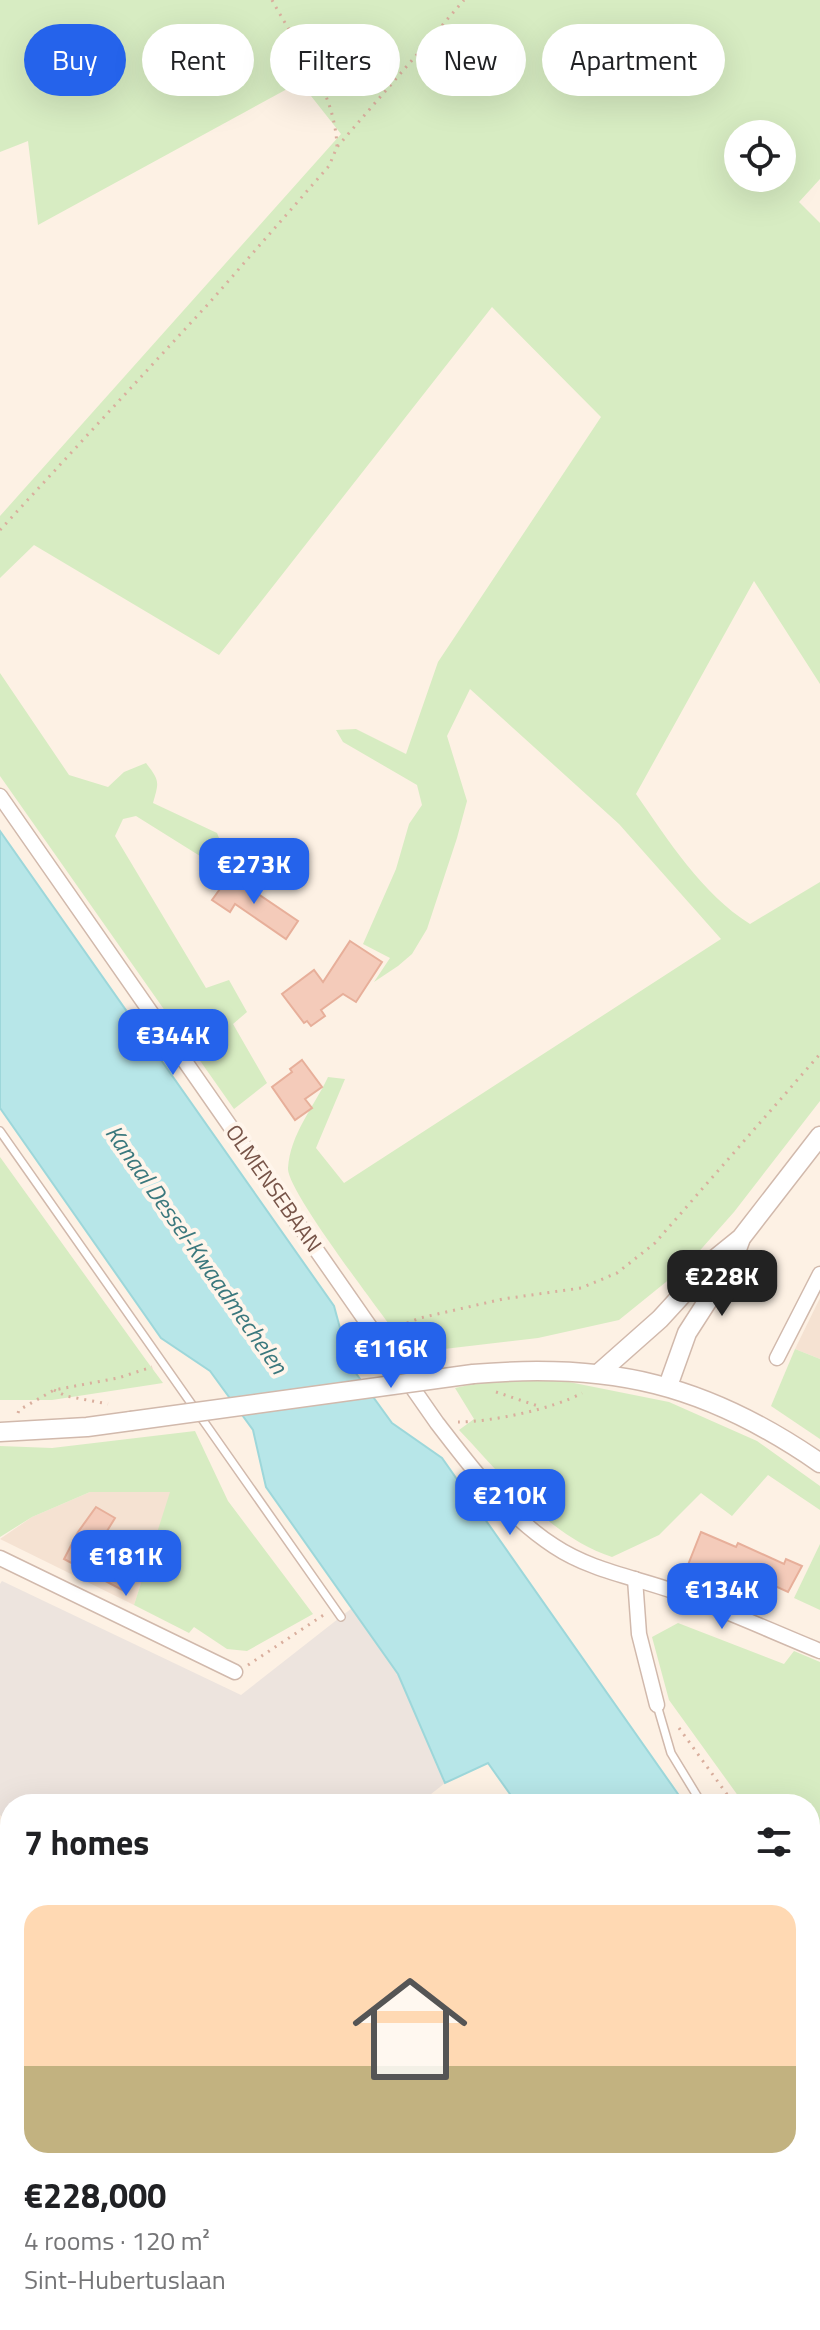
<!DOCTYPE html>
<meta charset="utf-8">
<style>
body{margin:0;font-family:"Titillium Web",sans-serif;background:#f2f2f2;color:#202124;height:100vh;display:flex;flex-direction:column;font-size:30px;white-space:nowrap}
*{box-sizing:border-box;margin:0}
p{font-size:26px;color:#757577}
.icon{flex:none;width:44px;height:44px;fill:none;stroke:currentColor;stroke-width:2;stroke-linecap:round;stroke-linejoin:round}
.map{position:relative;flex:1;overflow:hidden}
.details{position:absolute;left:0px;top:1794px;width:820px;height:536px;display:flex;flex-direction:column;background:#fff;border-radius:32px 32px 0 0;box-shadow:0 8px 32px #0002}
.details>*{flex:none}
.guide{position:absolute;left:24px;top:24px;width:772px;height:72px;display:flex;gap:16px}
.tools{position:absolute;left:724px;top:120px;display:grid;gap:16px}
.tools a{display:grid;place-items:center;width:72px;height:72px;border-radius:50%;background:#fff;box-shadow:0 8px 32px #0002;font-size:40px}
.price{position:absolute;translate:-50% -68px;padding:0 18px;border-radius:16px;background:#2563eb;color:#fff;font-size:26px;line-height:52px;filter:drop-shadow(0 2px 4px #0008)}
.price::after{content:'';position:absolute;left:50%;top:48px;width:24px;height:18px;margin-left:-12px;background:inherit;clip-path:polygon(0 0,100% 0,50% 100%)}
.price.active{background:#222;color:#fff}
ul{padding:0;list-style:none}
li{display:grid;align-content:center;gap:16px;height:424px;padding:0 24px}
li+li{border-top:2px solid #e0e0e0}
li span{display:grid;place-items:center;height:248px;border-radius:24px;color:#555}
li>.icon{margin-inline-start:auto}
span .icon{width:144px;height:144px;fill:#fffc;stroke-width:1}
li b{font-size:34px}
h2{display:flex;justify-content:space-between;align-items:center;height:96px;padding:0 24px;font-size:34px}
.tag{padding:0 28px;border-radius:36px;background:#fff;box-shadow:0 8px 32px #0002;font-size:28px;line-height:72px}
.tag.active{background:#2563eb;color:#fff}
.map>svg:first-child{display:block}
.residential{fill:#f5e2d2}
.industrial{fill:#ede4de}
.green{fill:#d7ecc2;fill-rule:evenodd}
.water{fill:#b7e6e8;stroke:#9dd7da;stroke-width:2}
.building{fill:#f4cbba;stroke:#e7af9a;stroke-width:2}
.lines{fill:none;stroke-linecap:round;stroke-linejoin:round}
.service-casing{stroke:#d1b9ac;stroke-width:10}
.minor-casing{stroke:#d1b9ac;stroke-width:17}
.tertiary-casing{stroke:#d1b9ac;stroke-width:21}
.path{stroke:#d9ae9d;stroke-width:3;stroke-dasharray:2 6;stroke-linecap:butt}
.service{stroke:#fff;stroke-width:7}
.minor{stroke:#fff;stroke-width:14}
.tertiary{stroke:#fff;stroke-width:18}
.tertiary-bridge-casing{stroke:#d1b9ac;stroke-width:21;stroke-linecap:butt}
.tertiary-bridge{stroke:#fff;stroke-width:18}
.labels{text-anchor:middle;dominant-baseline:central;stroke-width:8;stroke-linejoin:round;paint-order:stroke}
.street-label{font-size:22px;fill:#775448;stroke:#fff5eb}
.water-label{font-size:24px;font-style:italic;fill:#3b787d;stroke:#fff5eb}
</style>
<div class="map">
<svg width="820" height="2330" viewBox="0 0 820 2330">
<rect width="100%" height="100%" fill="#fdf1e4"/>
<g class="residential">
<path d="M820 1298V1359L795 1349Z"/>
<path d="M90 1492H171L134 1605 0 1539 32 1517Z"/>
</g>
<g class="industrial">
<path d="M2 1581 241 1695 352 1608 398 1674 445 1783 426 1798 430 1804H10V1823L0 1815V1584Z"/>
<path d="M0 1900H10V2320H262L257 2330H0Z"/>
<path d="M303 2320H731L738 2330H298Z"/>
</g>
<g class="green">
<path d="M0 0H820V179L799 202 820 223V684L754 581 636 794C668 840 702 894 750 924L820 882V1101L734 1212 687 1265 619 1320 538 1338 410 1353C391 1325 286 1191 288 1168 290 1134 314 1107 328 1077L345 1079 316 1148 344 1183 721 939 619 824 470 689 447 736 467 801 457 838 427 929 412 954 398 966 374 982 390 958 363 944 396 869 409 824 422 805 417 785 343 742 336 730 356 729 406 754 438 662 601 417 492 307 219 655 34 545 0 578V516L341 134 300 82 38 225 28 141 0 152ZM782 134V178H738V134Z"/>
<path d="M0 673 69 775 108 787 124 772 146 763C160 781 159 782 153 803L217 833 226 855 216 866 136 816 123 819 115 836 206 988 229 980 247 1012 233 1024 267 1083 234 1109 0 776Z"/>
<path d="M0 1157 146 1360 163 1383 52 1400H0Z"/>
<path d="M795 1349 820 1359V1439L771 1406Z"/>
<path d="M497 1379H554L669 1402 757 1441 820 1486V1510L768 1475 732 1516 701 1493 659 1535 612 1557C547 1535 505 1478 459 1430L474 1419 455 1388Z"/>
<path d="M195 1431 228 1501 313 1614 247 1651 227 1649 194 1627 189 1633 134 1605 170 1492H90L32 1517 0 1537V1446L52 1448Z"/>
<path d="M820 1544V1610L794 1598Z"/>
<path d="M678 1623 784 1664 794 1651 820 1662V1912L810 1897V1804H744L669 1700 652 1637Z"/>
<path d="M731 2320H805L812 2330H738Z"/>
</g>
<g class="water">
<path d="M0 831 334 1306 350 1365 392 1423 442 1458 685 1804H517L488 1763 445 1783 398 1674 266 1487 253 1430 210 1371 161 1338 0 1108Z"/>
<path d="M810 1982 820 1997V2286L810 2272Z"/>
</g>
<g class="building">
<path d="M230 875 298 921 286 939 235 904 230 912 212 900Z"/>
<path d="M350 941 382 962 356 1002 343 994 321 1010 325 1016 311 1026 307 1021 304 1023 282 994 314 970 323 982Z"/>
<path d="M302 1060 322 1087 305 1099 312 1108 295 1120 272 1087 292 1072 290 1069Z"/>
<path d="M96 1507 115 1518 99 1544 139 1565 124 1591 64 1559 78 1532Z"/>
<path d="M701 1532 736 1547 738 1543 784 1564 786 1559 802 1566 788 1592 773 1585 763 1608 688 1575 686 1570Z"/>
</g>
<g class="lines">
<g class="service-casing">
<g id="service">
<path d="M0 1131 341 1617"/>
<path d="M657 1705 671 1753 702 1804"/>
<path d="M810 1958 820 1972"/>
<path d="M810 2286 820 2300"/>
</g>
</g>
<g class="minor-casing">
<g id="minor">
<path d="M0 796 437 1423C471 1467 506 1515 554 1546 590 1570 633 1577 673 1591 723 1609 771 1631 820 1651"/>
<path d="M777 1358 820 1274"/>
<path d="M0 1558 235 1672"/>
<path d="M635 1579 639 1634 657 1705"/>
<path d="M0 1861 10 1869"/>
<path d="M283 2330 288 2320"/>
<path d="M518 2330 523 2320"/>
</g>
</g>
<g class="tertiary-casing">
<g id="tertiary">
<path d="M599 1373 660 1319 715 1259 741 1238 820 1136"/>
<path d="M473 1374C611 1362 706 1384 820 1463"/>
<path d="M668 1386 687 1333 732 1263 740 1241"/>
<path d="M0 1432 87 1427 131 1421"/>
</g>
</g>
<g class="path">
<path d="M272 0C298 49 335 89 337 147"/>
<path d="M0 530 210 302 329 166 337 147 464 0"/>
<path d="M392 1329 420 1318 503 1299 581 1288 617 1273 655 1243 820 1054"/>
<path d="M54 1390 66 1396 108 1404"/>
<path d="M496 1392 538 1406"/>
<path d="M18 1413 19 1410 54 1390 118 1378 152 1367"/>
<path d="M458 1422C491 1422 553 1409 582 1393"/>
<path d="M248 1665 325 1614"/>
<path d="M679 1728 734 1804"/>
<path d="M810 1912 820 1927"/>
</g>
<use href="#service" class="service"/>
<use href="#minor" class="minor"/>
<use href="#tertiary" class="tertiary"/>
<g class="tertiary-bridge-casing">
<path id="tertiary-bridge" d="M131 1421 473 1374"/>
</g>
<use href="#tertiary-bridge" class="tertiary-bridge"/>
</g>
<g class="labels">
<g class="street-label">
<text transform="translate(274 1188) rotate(55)">OLMENSEBAAN</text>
</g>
<g class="water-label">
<text transform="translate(197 1249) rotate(55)">Kanaal Dessel-Kwaadmechelen</text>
</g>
</g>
</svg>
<div class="tools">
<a><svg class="icon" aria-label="locate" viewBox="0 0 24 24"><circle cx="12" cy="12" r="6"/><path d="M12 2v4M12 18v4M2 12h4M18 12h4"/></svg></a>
</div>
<b class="price" style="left:254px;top:906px">€273K</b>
<b class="price" style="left:173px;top:1077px">€344K</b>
<b class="price active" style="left:722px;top:1318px">€228K</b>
<b class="price" style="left:391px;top:1390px">€116K</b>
<b class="price" style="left:510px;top:1537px">€210K</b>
<b class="price" style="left:126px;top:1598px">€181K</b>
<b class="price" style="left:722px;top:1631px">€134K</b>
<div class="guide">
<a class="tag active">Buy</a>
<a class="tag">Rent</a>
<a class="tag">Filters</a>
<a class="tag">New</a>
<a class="tag">Apartment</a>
</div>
<section class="details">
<h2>7 homes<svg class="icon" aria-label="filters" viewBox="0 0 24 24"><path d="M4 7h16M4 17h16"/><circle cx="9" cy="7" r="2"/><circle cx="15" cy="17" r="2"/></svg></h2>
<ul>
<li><span style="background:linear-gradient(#ffd9b3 65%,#c2b280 0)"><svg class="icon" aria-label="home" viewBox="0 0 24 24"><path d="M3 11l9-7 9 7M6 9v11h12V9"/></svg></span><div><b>€228,000</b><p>4 rooms · 120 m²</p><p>Sint-Hubertuslaan</p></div></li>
</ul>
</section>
</div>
